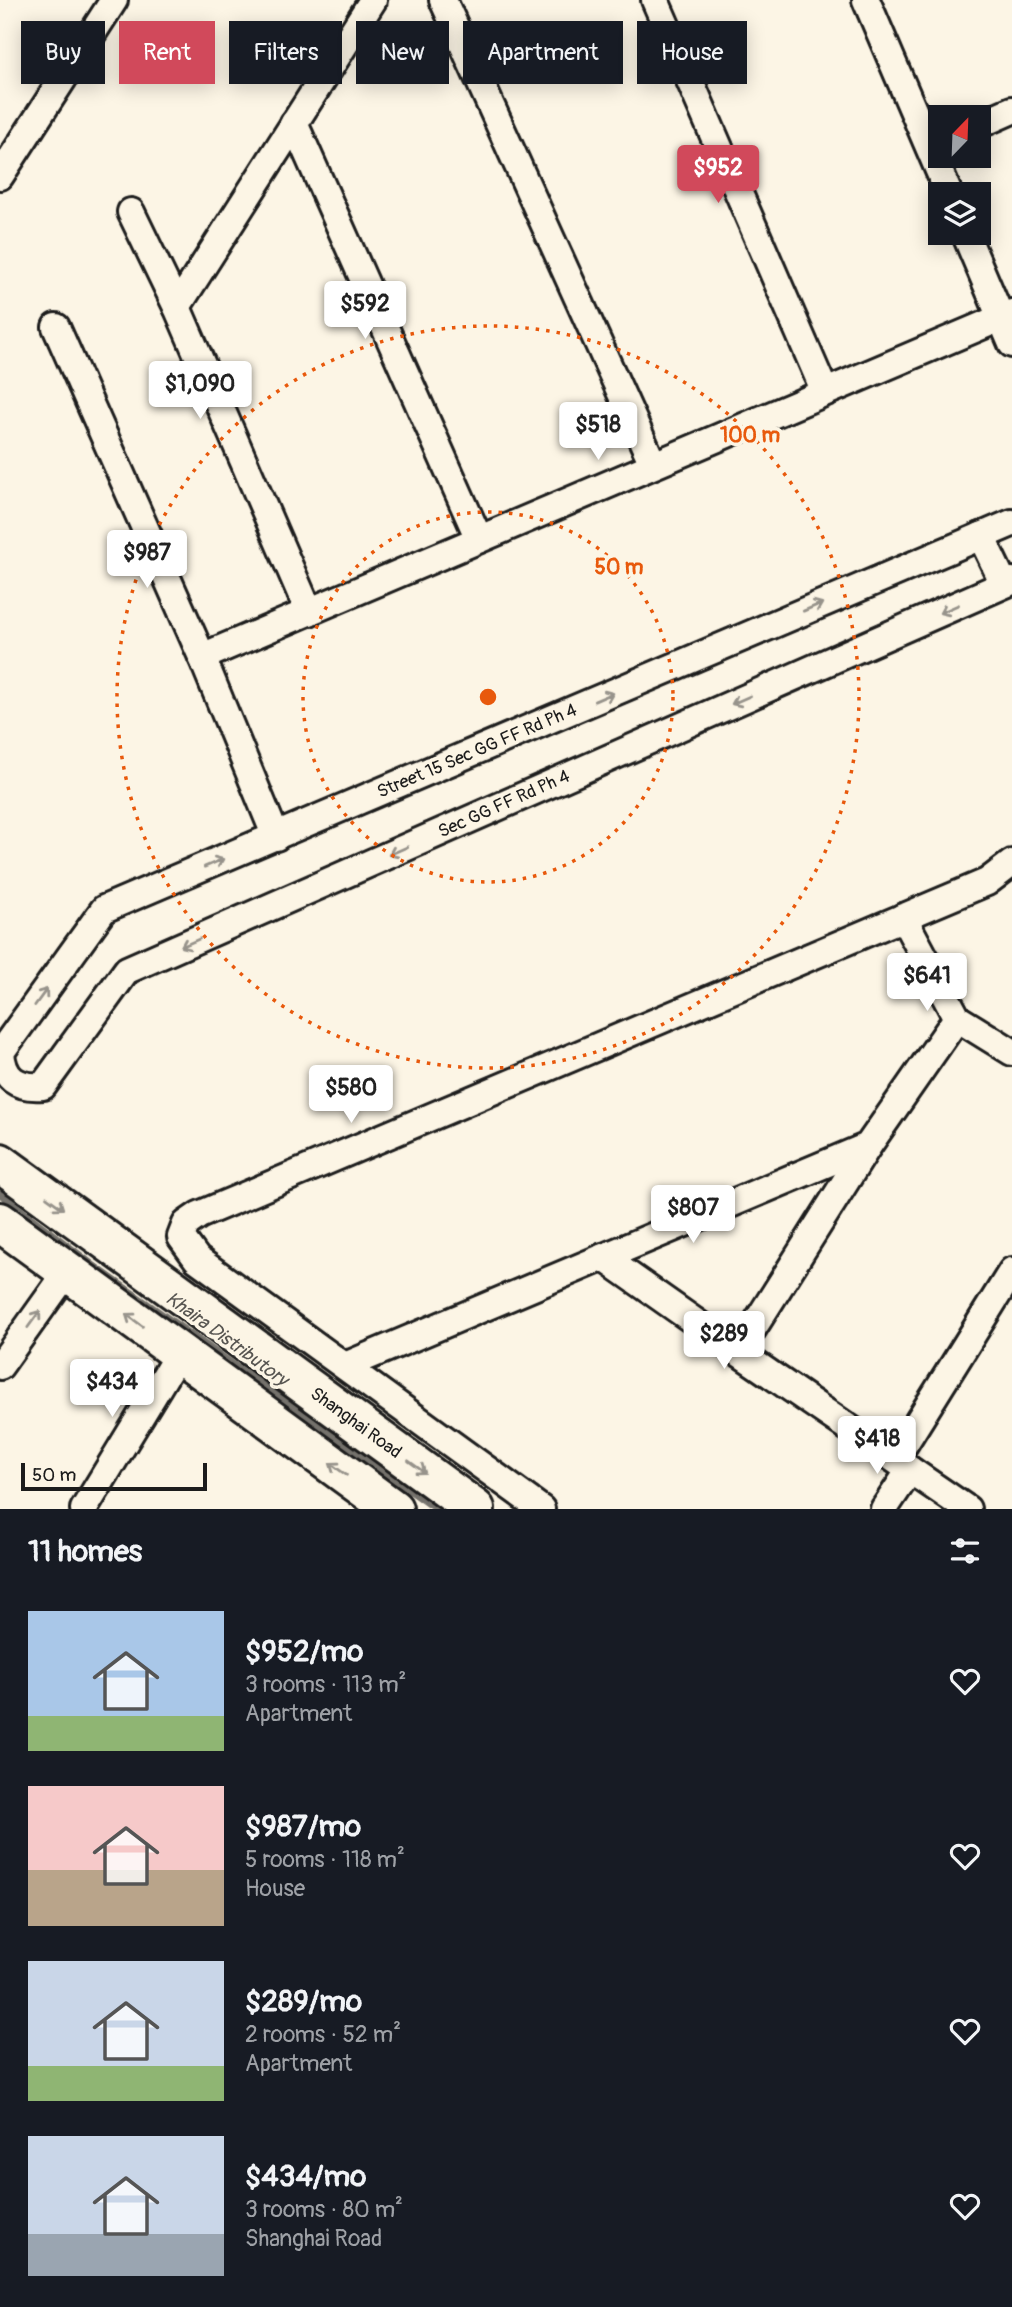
<!DOCTYPE html>
<meta charset="utf-8">
<style>
body{margin:0;font-family:Pangolin,sans-serif;background:#242831;color:#f1f3f6;height:100vh;display:flex;flex-direction:column;font-size:26px;white-space:nowrap}
*{box-sizing:border-box;margin:0}
p{font-size:23px;color:#9ea1a6}
.icon{flex:none;width:38px;height:38px;fill:none;stroke:currentColor;stroke-width:2;stroke-linecap:round;stroke-linejoin:round}
.map{position:relative;height:1509px;overflow:hidden}
.details{display:flex;flex-direction:column;background:#171b24;flex:1}
.details>*{flex:none}
.top-card{position:absolute;left:21px;top:21px;width:971px;height:63px;display:flex;gap:14px}
.needle{width:46px;rotate:23deg}
.fabs{position:absolute;left:928px;top:105px;display:grid;gap:14px}
.fabs a{display:grid;place-items:center;width:63px;height:63px;border-radius:0px;background:#171b24;box-shadow:0 4px 18px #0003;font-size:35px}
.scale{position:absolute;left:21px;bottom:18px;width:186px;box-sizing:border-box;padding-left:7px;border:4px solid #1c1c1c;border-top:0;font-size:19px;line-height:24px;white-space:nowrap;color:#1c1c1c;-webkit-text-stroke:5px #fcf5e5;paint-order:stroke}
.price{position:absolute;translate:-50% -60px;padding:0 16px;border-radius:7px;background:#fff;color:#222;font-size:23px;line-height:46px;filter:drop-shadow(0 2px 4px #0008)}
.price::after{content:'';position:absolute;left:50%;top:42px;width:21px;height:16px;margin-left:-10px;background:inherit;clip-path:polygon(0 0,100% 0,50% 100%)}
.price.current{background:#d1495b;color:#fff}
ul{padding:0;list-style:none}
li{display:flex;align-items:center;gap:21px;height:175px;padding:0 28px}
li span{display:grid;place-items:center;flex:none;width:196px;height:140px;border-radius:0px;color:#555}
li>.icon{margin-inline-start:auto}
span .icon{width:84px;height:84px;fill:#fffc;stroke-width:1}
li b{font-size:30px}
h2{display:flex;justify-content:space-between;align-items:center;height:84px;padding:0 28px;font-size:30px}
.chip{padding:0 24px;border-radius:0px;background:#171b24;box-shadow:0 4px 18px #0003;font-size:24px;line-height:63px}
.chip.current{background:#d1495b;color:#fff}
.map>svg:first-child{display:block}
.lines{fill:none;stroke-linecap:round;stroke-linejoin:round}
.stream{stroke:#75726c;stroke-width:7}
.street-casing{stroke:#1c1c1c;stroke-width:32}
.primary-casing{stroke:#1c1c1c;stroke-width:44}
.street{stroke:#fcf5e5;stroke-width:26}
.primary{stroke:#fcf5e5;stroke-width:38}
.oneway{stroke:#97938b}
.ring{fill:none;stroke:#e8590c;stroke-width:3.5;stroke-dasharray:3.5 7}
.labels{text-anchor:middle;dominant-baseline:central;stroke-width:7;stroke-linejoin:round;paint-order:stroke}
.street-label{font-size:18px;fill:#1c1c1c;stroke:#fcf5e5}
.water-label{font-size:19px;font-style:italic;fill:#575551;stroke:#fcf5e5}
.centre{fill:#e8590c;stroke:#fcf5e5;stroke-width:3.5}
.ring-label{font-size:21px;text-anchor:middle;font-weight:bold;fill:#e8590c;stroke:#fcf5e5;stroke-width:7;stroke-linejoin:round;paint-order:stroke}
</style>
<div class="map">
<svg width="1012" height="1509" viewBox="0 0 1012 1509">
<rect width="100%" height="100%" fill="#fcf5e5"/>
<filter id="ink" filterUnits="userSpaceOnUse"><feTurbulence type="fractalNoise" baseFrequency=".0143" numOctaves="2"/><feDisplacementMap in="SourceGraphic" scale="14" xChannelSelector="R" yChannelSelector="G"/><feConvolveMatrix kernelMatrix="1 2 1 2 8 2 1 2 1" color-interpolation-filters="sRGB"/></filter>
<g filter="url(#ink)">
<g class="lines">
<path class="stream" d="M0 1194 93 1265 436 1509"/>
<g class="street-casing">
<g id="street">
<path d="M443 0 653 464"/>
<path d="M655 0 825 392"/>
<path d="M866 0 949 194"/>
<path d="M294 123 479 539"/>
<path d="M978 125 1012 110"/>
<path d="M0 176 114 0"/>
<path d="M131 212 177 307 309 612"/>
<path d="M965 233 1012 344"/>
<path d="M177 307 373 0"/>
<path d="M56 327 202 657 276 837"/>
<path d="M1012 523 104 909 1 1052C3 1079 17 1088 43 1086L127 970 1012 581"/>
<path d="M981 536 1004 584"/>
<path d="M202 657 1012 313"/>
<path d="M903 917 957 1018 1012 1052"/>
<path d="M868 1146 738 1352 967 1509"/>
<path d="M603 1257 738 1352"/>
<path d="M0 1366 67 1272"/>
<path d="M345 1366 868 1146 957 1018"/>
<path d="M895 1459 1012 1271"/>
<path d="M84 1509 179 1353"/>
<path d="M541 1509 197 1259 181 1237 186 1224 199 1215 987 882 1012 863"/>
<path d="M884 1509 910 1470"/>
</g>
</g>
<g class="primary-casing">
<g id="primary">
<path d="M0 1163 475 1509"/>
<path d="M0 1222 393 1509"/>
</g>
</g>
<use href="#street" class="street"/>
<use href="#primary" class="primary"/>
</g>
<defs><path id="oneway-shaft" d="M-6 0H5M1.5-3L5.5 0L1.5 3" fill="none" stroke-width="1.6" stroke-linecap="round" stroke-linejoin="round" transform="scale(1.75)"/></defs>
<g class="oneway">
<use href="#oneway-shaft" transform="translate(813 607) rotate(-23)"/>
<use href="#oneway-shaft" transform="translate(949 609) rotate(156)"/>
<use href="#oneway-shaft" transform="translate(604 697) rotate(-23)"/>
<use href="#oneway-shaft" transform="translate(741 700) rotate(156)"/>
<use href="#oneway-shaft" transform="translate(398 851) rotate(156)"/>
<use href="#oneway-shaft" transform="translate(214 863) rotate(-23)"/>
<use href="#oneway-shaft" transform="translate(190 943) rotate(156)"/>
<use href="#oneway-shaft" transform="translate(41 997) rotate(-54)"/>
<use href="#oneway-shaft" transform="translate(55 1203) rotate(36)"/>
<use href="#oneway-shaft" transform="translate(34 1319) rotate(-54)"/>
<use href="#oneway-shaft" transform="translate(134 1320) rotate(-144)"/>
<use href="#oneway-shaft" transform="translate(417 1467) rotate(36)"/>
<use href="#oneway-shaft" transform="translate(338 1469) rotate(-144)"/>
</g>
</g>
<g class="ring">
<circle cx="488" cy="697" r="185"/>
<circle cx="488" cy="697" r="371"/>
</g>
<g class="labels">
<g class="street-label">
<text transform="translate(477 751) rotate(-23)">Street 15 Sec GG FF Rd Ph 4</text>
<text transform="translate(504 804) rotate(-24)">Sec GG FF Rd Ph 4</text>
<text transform="translate(356 1423) rotate(36)">Shanghai Road</text>
</g>
<g class="water-label">
<text transform="translate(227 1339) rotate(36)">Khaira Distributory</text>
</g>
</g>
<circle cx="488" cy="697" r="10" class="centre"/>
<g class="ring-label">
<text x="750" y="442">100 m</text>
<text x="619" y="574">50 m</text>
</g>
</svg>
<div class="fabs">
<a><svg class="needle" viewBox="-14 -14 28 28"><path d="M0-13l5 13h-10z" fill="#e53935"/><path d="M0 13l5-13h-10z" fill="#9ea1a6"/></svg></a>
<a><svg class="icon" aria-label="layers" viewBox="0 0 24 24"><path d="M12 4l9 5-9 5-9-5zM3 14l9 5 9-5"/></svg></a>
</div>
<div class="scale">50 m</div>
<b class="price current" style="left:718px;top:205px">$952</b>
<b class="price" style="left:365px;top:341px">$592</b>
<b class="price" style="left:200px;top:421px">$1,090</b>
<b class="price" style="left:598px;top:462px">$518</b>
<b class="price" style="left:147px;top:590px">$987</b>
<b class="price" style="left:927px;top:1013px">$641</b>
<b class="price" style="left:351px;top:1125px">$580</b>
<b class="price" style="left:693px;top:1245px">$807</b>
<b class="price" style="left:724px;top:1371px">$289</b>
<b class="price" style="left:112px;top:1419px">$434</b>
<b class="price" style="left:877px;top:1476px">$418</b>
<div class="top-card">
<a class="chip">Buy</a>
<a class="chip current">Rent</a>
<a class="chip">Filters</a>
<a class="chip">New</a>
<a class="chip">Apartment</a>
<a class="chip">House</a>
</div>
</div>
<section class="details">
<h2>11 homes<svg class="icon" aria-label="filters" viewBox="0 0 24 24"><path d="M4 7h16M4 17h16"/><circle cx="9" cy="7" r="2"/><circle cx="15" cy="17" r="2"/></svg></h2>
<ul>
<li><span style="background:linear-gradient(#a9c7e8 75%,#8fb573 0)"><svg class="icon" aria-label="home" viewBox="0 0 24 24"><path d="M3 11l9-7 9 7M6 9v11h12V9"/></svg></span><div><b>$952/mo</b><p>3 rooms · 113 m²</p><p>Apartment</p></div><svg class="icon" aria-label="heart" viewBox="0 0 24 24"><path d="M12 20l-8-8c-3-5 5-10 8-4 3-6 11-1 8 4z"/></svg></li>
<li><span style="background:linear-gradient(#f6c9c9 60%,#b9a48a 0)"><svg class="icon" aria-label="home" viewBox="0 0 24 24"><path d="M3 11l9-7 9 7M6 9v11h12V9"/></svg></span><div><b>$987/mo</b><p>5 rooms · 118 m²</p><p>House</p></div><svg class="icon" aria-label="heart" viewBox="0 0 24 24"><path d="M12 20l-8-8c-3-5 5-10 8-4 3-6 11-1 8 4z"/></svg></li>
<li><span style="background:linear-gradient(#c9d6e8 75%,#8fb573 0)"><svg class="icon" aria-label="home" viewBox="0 0 24 24"><path d="M3 11l9-7 9 7M6 9v11h12V9"/></svg></span><div><b>$289/mo</b><p>2 rooms · 52 m²</p><p>Apartment</p></div><svg class="icon" aria-label="heart" viewBox="0 0 24 24"><path d="M12 20l-8-8c-3-5 5-10 8-4 3-6 11-1 8 4z"/></svg></li>
<li><span style="background:linear-gradient(#c9d6e8 70%,#9aa5b1 0)"><svg class="icon" aria-label="home" viewBox="0 0 24 24"><path d="M3 11l9-7 9 7M6 9v11h12V9"/></svg></span><div><b>$434/mo</b><p>3 rooms · 80 m²</p><p>Shanghai Road</p></div><svg class="icon" aria-label="heart" viewBox="0 0 24 24"><path d="M12 20l-8-8c-3-5 5-10 8-4 3-6 11-1 8 4z"/></svg></li>
</ul>
</section>
